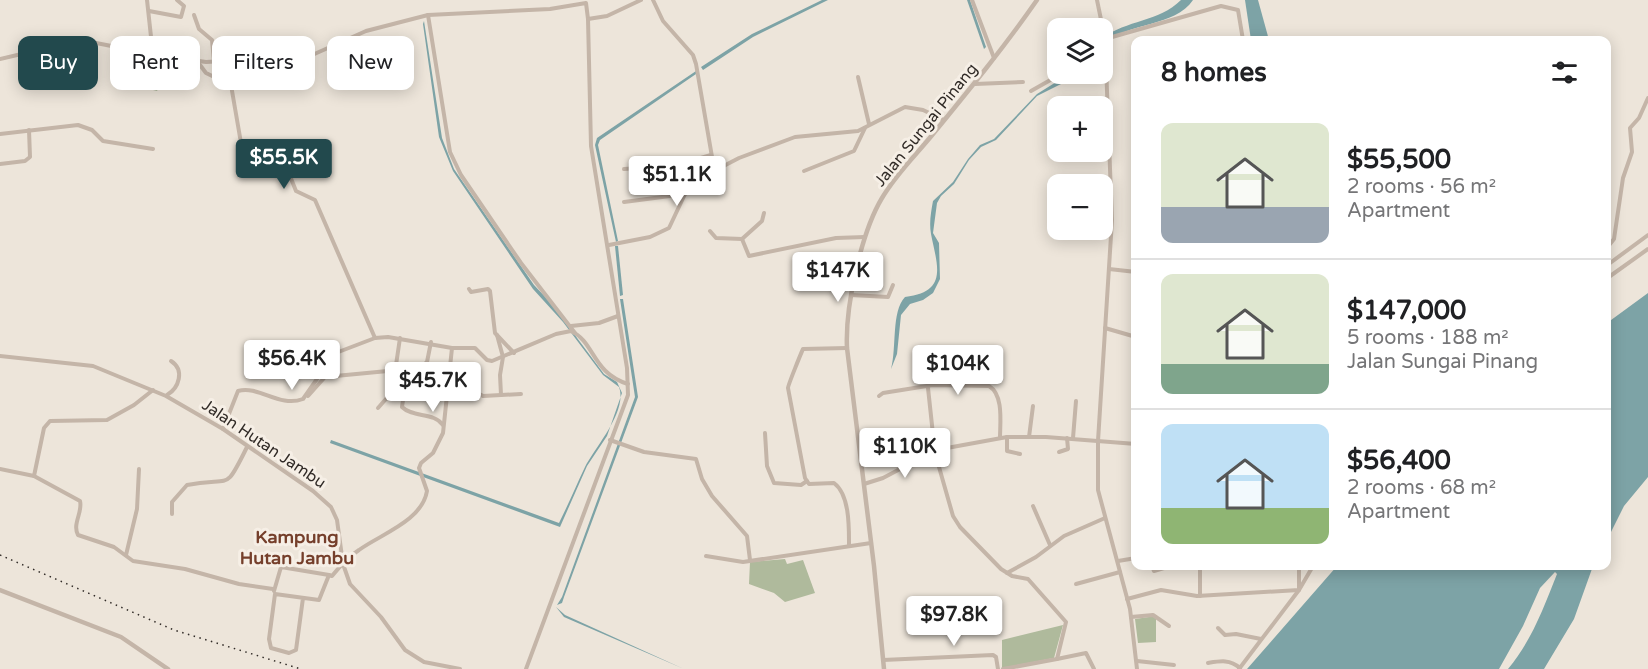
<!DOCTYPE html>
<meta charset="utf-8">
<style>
body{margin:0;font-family:"Varela Round",sans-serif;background:#f6f6f6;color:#202124;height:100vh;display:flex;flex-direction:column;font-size:22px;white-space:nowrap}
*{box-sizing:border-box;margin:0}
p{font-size:20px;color:#757577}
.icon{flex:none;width:33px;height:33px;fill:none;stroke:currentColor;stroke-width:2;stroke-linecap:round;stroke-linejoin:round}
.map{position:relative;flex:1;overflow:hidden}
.details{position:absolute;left:1131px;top:36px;width:480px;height:534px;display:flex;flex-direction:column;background:#fff;border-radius:12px;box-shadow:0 3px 15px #0003}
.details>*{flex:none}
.top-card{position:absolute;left:18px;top:36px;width:570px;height:54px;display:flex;gap:12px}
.controls{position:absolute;left:1047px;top:18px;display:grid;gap:12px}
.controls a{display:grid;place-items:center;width:66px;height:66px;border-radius:12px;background:#fff;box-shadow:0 3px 15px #0003;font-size:30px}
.price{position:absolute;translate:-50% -51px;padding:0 14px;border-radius:6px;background:#fff;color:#222;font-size:20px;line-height:39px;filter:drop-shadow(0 2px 3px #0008)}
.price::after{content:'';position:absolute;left:50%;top:36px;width:18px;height:14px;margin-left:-9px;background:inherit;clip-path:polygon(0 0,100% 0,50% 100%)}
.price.selected{background:#22494d;color:#fff}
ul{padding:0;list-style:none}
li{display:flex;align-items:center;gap:18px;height:150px;padding:0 30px}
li+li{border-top:2px solid #e0e0e0}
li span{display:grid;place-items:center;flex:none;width:168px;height:120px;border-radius:12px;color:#555}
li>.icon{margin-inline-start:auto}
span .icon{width:72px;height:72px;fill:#fffc;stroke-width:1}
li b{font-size:26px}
h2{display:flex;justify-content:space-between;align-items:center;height:72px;padding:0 30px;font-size:26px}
.pill{padding:0 21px;border-radius:12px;background:#fff;box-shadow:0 3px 15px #0003;font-size:21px;line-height:54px}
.pill.selected{background:#22494d;color:#fff}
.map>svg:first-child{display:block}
.green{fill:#afba9c}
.water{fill:#7da3a6}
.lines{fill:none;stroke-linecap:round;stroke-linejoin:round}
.minor{stroke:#c4b5a8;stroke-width:4}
.tertiary{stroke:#c4b5a8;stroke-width:4.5}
.rail{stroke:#312b27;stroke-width:1.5;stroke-dasharray:1.5 4.5;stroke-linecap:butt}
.labels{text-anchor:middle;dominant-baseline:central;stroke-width:6;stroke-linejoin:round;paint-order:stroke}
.street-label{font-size:16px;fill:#312b27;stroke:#f6efe6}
.neighbourhood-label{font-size:18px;font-weight:bold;fill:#753f2b;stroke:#f6efe6}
</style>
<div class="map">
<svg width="1648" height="669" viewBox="0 0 1648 669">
<rect width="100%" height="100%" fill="#ede5da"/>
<g class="green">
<path d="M124 51 172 61 157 91 125 83Z"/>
<path d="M785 559 787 564 803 560 815 593 785 602 774 593 749 584 750 562Z"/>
<path d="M1156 616V642L1138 643 1135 619Z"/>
<path d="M1063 625 1054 658 1002 668V640Z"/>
</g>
<g class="water">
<path d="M822 0H828L753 37 703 70 701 67 752 34Z"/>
<path d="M967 0H970L986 47 984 49Z"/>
<path d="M1181 0H1193C1175 27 1128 22 1103 44V38C1126 20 1159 22 1181 0Z"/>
<path d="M1245 0H1258L1269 40H1251Z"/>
<path d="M424 21 442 138 454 169 534 285 551 303 604 374 617 382 622 393 607 436 587 466 560 527 330 443 331 440 559 523C568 505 576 486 585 467 595 447 628 411 619 387L603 375 563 322 533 289 453 171 439 137 423 24Z"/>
<path d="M696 71V74L600 140 598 145 618 241 616 242 595 145 597 138Z"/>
<path d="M1069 74H1073L1061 84 1037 96 996 140 981 147 969 160 954 184 941 196 937 203 933 233 939 243 940 279 933 293 923 300 910 304 901 315 897 354 891 369C897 347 891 312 905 297 949 292 937 265 931 234 929 223 931 212 933 201L953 182 968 159 980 145 994 139 1037 94Z"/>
<path d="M615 246H618L623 295 620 296Z"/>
<path d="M1648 293V477L1624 506 1607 540V323Z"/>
<path d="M620 299H623L638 397 564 597 562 603 557 605 562 597 635 397Z"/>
<path d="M1337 566H1593L1574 619 1544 669H1508C1532 640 1543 609 1557 574L1555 572 1540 588 1523 626 1499 669H1247Z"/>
<path d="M556 607 565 615 684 669 564 617Z"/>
</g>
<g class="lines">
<g class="minor">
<path d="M147 0 153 55"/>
<path d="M972 0 994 58"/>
<path d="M1097 0 1105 39 1112 220 1098 441V490L1130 609 1137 669"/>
<path d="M149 11 181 17 184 6 177 0"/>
<path d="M194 15 199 29 212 40 214 61"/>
<path d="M428 15 450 152 461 175 521 263 575 333"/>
<path d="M1105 39 1221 6 1238 10 1243 40"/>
<path d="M0 59 81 40 157 55 206 62 259 59 292 64 366 31 428 15 550 9 586 3 588 19 607 16 641 0"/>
<path d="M197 61 206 73 231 85 241 143 280 151 296 191 315 200 375 338"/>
<path d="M858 77 869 124"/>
<path d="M975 84 1023 82"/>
<path d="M1031 91 1061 74"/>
<path d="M0 134 78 125 92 130 103 141 153 149"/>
<path d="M697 160 713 165"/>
<path d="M0 164 25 161 30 157 29 130"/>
<path d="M624 169 639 168 642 171 677 165 711 155"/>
<path d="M714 171 739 158 795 137 858 131 905 107 923 110 944 120"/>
<path d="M804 171 854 151 865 128"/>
<path d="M624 202 685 194 694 186 712 184 716 180 696 64 693 55 663 21 653 0"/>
<path d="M710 231 716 238 742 239 762 221 764 213"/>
<path d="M742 239 749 256 836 238 865 237"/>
<path d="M609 245 650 237 669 228 685 194"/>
<path d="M1606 249 1614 239 1623 178 1632 152 1630 128 1639 118 1648 98"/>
<path d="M1606 266 1648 235"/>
<path d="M1109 269 1136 272"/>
<path d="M1606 279 1648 249"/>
<path d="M469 289 471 292 488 289 490 291 495 333 514 353"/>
<path d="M851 295 888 297 893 285"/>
<path d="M571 326 599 323 618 316"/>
<path d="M1105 328 1136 337"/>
<path d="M497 335 503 357 500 375 501 395"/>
<path d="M847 348 803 349C802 351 788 385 788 388L805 478 809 484 834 483C850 495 849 528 849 546"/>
<path d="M0 356 93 366 166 396 223 429 313 491 331 507 337 520 343 564 350 584 381 617 405 650 424 662 460 669"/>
<path d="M417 369 405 386 402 407C413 418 434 412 443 425"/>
<path d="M928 388 935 453 953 516 960 527 1001 569 1012 576 1028 579 1066 622 1057 659 1003 669"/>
<path d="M446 391 472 390 483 396 521 394"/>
<path d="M167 395C179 388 185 370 171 361"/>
<path d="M308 396 325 377 419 368 427 362 431 342"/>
<path d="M879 396 883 393 933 385 989 386C1004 395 1000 423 1000 438"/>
<path d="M378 408 392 392 400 338"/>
<path d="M223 429 238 391C259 385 279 408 303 399L317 379 320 359 375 338 388 337 452 348H475L487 360 492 361 556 334 571 331C595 342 592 373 628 384"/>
<path d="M765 433 767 466 774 483 801 485 807 481"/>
<path d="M1007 437V451L1020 454"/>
<path d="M1029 437 1033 406"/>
<path d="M1073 438 1076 401"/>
<path d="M610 440 644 452 696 459 702 479 712 496 747 536 750 560"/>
<path d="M1059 452 1068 449 1067 438"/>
<path d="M0 469 34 476 80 501C83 512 72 524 78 535L114 547 133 561 185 569 239 584 273 589"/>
<path d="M34 476 44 428 50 421 107 420 134 405 153 390"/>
<path d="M864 484 883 478 936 450 1007 437H1046L1136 444"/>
<path d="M1033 506 1050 545"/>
<path d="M172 514V502L187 485C232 476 224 494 247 447"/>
<path d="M126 555 137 509 139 469"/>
<path d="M706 556 743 562 871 543"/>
<path d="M1118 561 1136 558"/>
<path d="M1152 566 1154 571 1164 568"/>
<path d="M1007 573 1036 557 1064 536 1105 518"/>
<path d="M1076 584 1120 572"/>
<path d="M274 591 281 567 329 575"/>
<path d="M1200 596V567L1213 568"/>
<path d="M303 598 296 650 289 653 271 648 269 639 275 594 319 600 329 575 332 576C340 566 348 557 359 550 381 534 422 521 427 491L419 468 421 463 433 453 443 433 452 348"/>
<path d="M1127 599 1161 590 1197 596 1299 590 1313 566"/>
<path d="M1131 617 1153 615 1169 626"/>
<path d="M1218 628 1225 635 1236 634 1261 639"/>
<path d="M1057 659 1086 653 1094 669"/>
<path d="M883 660 993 655 996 657 998 669"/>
<path d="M1137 661 1174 665"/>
<path d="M1208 663C1220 661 1230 659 1240 668"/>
<path d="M526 669 628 395 627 368 591 146 588 19"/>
<path d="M1239 669 1299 590V566"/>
</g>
<g class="tertiary">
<path d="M0 590 121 637 168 669"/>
<path d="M884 669 874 566 847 348C845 307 861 233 882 198 896 174 916 155 933 134 969 90 1005 46 1037 0"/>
</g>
<path class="rail" d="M0 555 174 630 301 669"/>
</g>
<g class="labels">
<g class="street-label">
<text transform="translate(926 125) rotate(-51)">Jalan Sungai Pinang</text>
<text transform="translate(264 444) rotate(34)">Jalan Hutan Jambu</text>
</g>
<g class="neighbourhood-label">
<text x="297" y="537">Kampung<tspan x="297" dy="21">Hutan Jambu</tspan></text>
</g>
</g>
</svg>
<div class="controls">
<a><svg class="icon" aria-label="layers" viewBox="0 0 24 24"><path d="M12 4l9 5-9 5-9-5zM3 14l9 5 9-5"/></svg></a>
<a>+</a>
<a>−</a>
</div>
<b class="price selected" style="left:284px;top:190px">$55.5K</b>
<b class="price" style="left:677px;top:207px">$51.1K</b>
<b class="price" style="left:838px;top:303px">$147K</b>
<b class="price" style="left:292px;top:391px">$56.4K</b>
<b class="price" style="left:958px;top:396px">$104K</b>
<b class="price" style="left:433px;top:413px">$45.7K</b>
<b class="price" style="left:905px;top:479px">$110K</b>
<b class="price" style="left:954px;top:647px">$97.8K</b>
<div class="top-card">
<a class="pill selected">Buy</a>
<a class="pill">Rent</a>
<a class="pill">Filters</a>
<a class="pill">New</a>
</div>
<section class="details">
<h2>8 homes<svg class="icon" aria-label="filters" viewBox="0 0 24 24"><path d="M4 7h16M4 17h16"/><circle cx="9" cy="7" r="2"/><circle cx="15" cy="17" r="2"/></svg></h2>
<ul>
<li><span style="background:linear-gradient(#dfe7d0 70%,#9aa5b1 0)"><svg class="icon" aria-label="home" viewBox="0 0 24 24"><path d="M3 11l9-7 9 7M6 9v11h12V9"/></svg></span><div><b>$55,500</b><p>2 rooms · 56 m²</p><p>Apartment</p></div></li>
<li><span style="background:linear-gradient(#dfe7d0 75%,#7fa58c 0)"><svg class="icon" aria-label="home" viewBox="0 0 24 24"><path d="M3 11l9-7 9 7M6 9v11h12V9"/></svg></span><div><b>$147,000</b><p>5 rooms · 188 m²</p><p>Jalan Sungai Pinang</p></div></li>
<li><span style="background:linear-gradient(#bfe0f5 70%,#8fb573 0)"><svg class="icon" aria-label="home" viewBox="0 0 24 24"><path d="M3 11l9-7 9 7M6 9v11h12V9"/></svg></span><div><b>$56,400</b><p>2 rooms · 68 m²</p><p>Apartment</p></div></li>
</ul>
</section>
</div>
